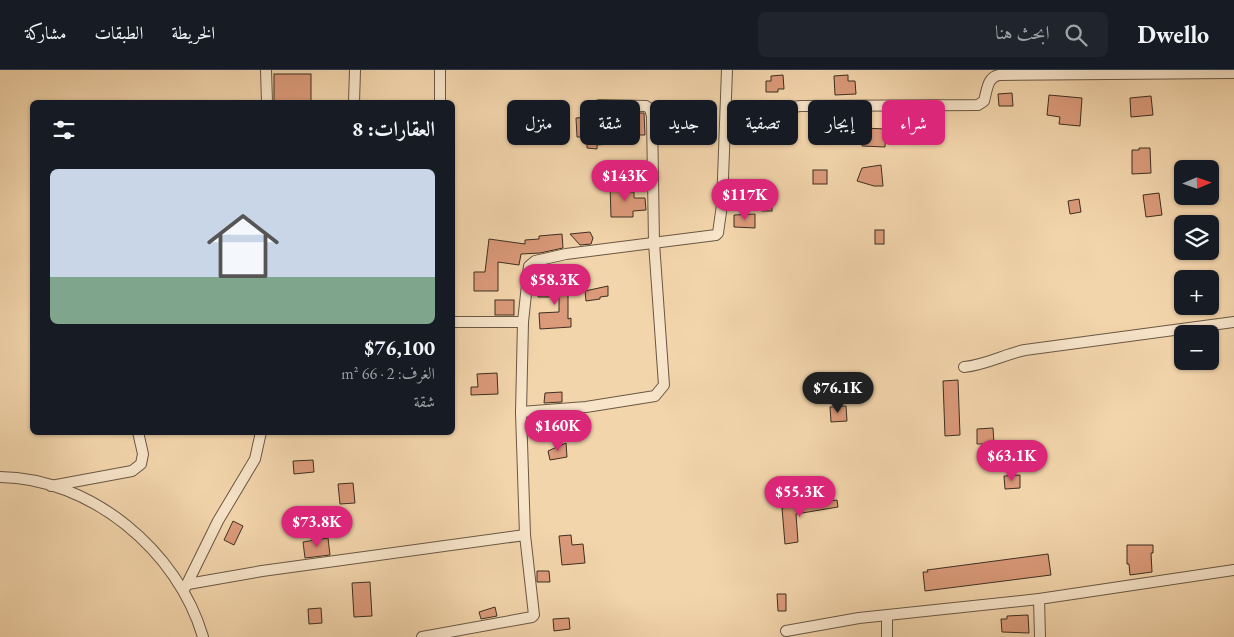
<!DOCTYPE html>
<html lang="ar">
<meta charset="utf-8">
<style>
body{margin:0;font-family:"EB Garamond",Amiri,serif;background:#20242c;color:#f1f3f6;direction:rtl;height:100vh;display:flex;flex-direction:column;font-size:19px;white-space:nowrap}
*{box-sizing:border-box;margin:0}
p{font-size:16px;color:#9ea1a6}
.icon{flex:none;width:28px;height:28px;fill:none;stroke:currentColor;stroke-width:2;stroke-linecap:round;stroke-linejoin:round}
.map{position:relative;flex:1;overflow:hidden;direction:ltr}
.panel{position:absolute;left:30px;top:30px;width:425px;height:335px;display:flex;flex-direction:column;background:#171b24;border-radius:8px;box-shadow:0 1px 4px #0004;direction:rtl}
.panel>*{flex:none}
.guide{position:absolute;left:470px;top:30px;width:475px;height:45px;direction:rtl;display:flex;gap:10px}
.needle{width:32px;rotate:88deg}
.buttons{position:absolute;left:1174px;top:90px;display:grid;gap:10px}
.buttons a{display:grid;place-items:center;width:45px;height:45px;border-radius:8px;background:#171b24;box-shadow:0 1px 4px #0004;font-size:25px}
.price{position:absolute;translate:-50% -42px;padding:0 11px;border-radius:18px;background:#db2777;color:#fff;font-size:16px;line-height:32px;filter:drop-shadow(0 1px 2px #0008)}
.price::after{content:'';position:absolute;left:50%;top:30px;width:15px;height:11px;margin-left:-8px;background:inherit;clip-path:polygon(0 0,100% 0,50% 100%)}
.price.current{background:#222;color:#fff}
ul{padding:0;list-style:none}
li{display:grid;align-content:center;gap:10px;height:265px;padding:0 20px}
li+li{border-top:1px solid #363941}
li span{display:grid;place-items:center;height:155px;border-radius:8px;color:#555}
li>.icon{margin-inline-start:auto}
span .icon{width:90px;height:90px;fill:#fffc;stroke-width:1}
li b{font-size:21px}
h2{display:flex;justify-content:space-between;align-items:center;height:60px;padding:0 20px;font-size:21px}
.pill{padding:0 18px;border-radius:8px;background:#171b24;box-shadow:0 1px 4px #0004;font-size:18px;line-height:45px}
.pill.current{background:#db2777;color:#fff}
header{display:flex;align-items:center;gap:30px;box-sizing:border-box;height:70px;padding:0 25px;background:#171b24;border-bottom:1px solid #363941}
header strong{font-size:24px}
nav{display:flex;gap:28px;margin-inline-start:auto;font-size:18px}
.search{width:350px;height:45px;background:#20242c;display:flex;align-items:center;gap:12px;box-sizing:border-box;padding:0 18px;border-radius:8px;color:#9ea1a6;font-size:19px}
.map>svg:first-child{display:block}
.building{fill:#db9a7a;stroke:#3d2f21}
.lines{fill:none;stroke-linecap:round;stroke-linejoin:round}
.minor-casing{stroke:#6a5844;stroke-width:12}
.minor{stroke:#f7e4c9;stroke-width:10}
</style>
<header>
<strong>Dwello</strong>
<div class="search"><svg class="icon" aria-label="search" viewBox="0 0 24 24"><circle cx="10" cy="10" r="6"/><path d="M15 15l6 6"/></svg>ابحث هنا</div>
<nav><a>الخريطة</a><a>الطبقات</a><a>مشاركة</a></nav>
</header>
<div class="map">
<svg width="1234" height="567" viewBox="0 0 1234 567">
<rect width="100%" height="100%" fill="#f3d5ac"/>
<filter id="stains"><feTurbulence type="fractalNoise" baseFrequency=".004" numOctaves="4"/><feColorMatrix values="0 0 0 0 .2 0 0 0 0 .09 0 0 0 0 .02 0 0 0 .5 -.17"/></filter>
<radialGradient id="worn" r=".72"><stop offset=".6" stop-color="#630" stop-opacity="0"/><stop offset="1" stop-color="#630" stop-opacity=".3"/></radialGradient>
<g class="building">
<rect x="274" y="4" width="37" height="28"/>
<path d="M783 5 784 19H778V22H766V11H771V6Z"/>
<path d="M848 5V11H855L856 24 835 25 834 6Z"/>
<path d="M1012 23 1013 36H999L998 24Z"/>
<path d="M1049 25 1082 28 1080 56 1059 54 1060 47 1047 45Z"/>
<path d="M1151 26 1153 45 1131 47 1130 28Z"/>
<path d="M633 43H644L645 65H624V73L597 75V79L587 78V67H577L576 48 588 47 589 58 628 55 633 54Z"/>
<path d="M822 48H833V52H837V67H817V64H810V49Z"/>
<path d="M863 58 886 59 885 77 862 76Z"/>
<path d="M1139 78H1150L1151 103 1132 104V80H1139Z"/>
<path d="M881 95 883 116H874L857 111 862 98Z"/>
<rect x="813" y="100" width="14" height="14"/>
<path d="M610 115H624V122H634V128H645L646 140 633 141V147H611Z"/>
<path d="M1159 123 1162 145 1146 147 1143 125Z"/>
<rect x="762" y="129" width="10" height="12"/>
<path d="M1079 129 1081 142 1070 144 1068 131Z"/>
<path d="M755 144V158L734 157V145Z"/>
<rect x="875" y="160" width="9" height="14"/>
<path d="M590 162 593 168 591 174 580 175 570 164Z"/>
<path d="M562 164 563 178 540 183 521 184 519 195 498 192V221H474V202H485L489 169 525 174V170L539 169V166Z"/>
<path d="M556 210H563V215H568V249L571 248V257L540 259 539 243 559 242V227H538V214H556Z"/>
<path d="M608 216V226L600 227V229L586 231 585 221Z"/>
<rect x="495" y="230" width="19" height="15"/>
<path d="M497 303 498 324 471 325V317H478L477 304Z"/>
<path d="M958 310 960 365 945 366 943 311Z"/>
<path d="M562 322V332L544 333 545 323Z"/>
<path d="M846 336 847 351 831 352 830 337Z"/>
<path d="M993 358 994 374H977V359Z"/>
<path d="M566 373 567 387 550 390 548 381Z"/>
<path d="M313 390 314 402 294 404 293 391Z"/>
<path d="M1020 405V418L1005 419 1004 406Z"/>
<path d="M353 413 355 433 340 434 338 414Z"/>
<path d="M837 430 838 437 796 444 798 472 785 474 782 438Z"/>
<path d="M233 451 243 456 234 475 224 470Z"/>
<path d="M571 465 572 475 583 474 585 493 562 495 559 466Z"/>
<path d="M328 468 330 485 305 488 303 472Z"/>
<path d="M1127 475H1153V483H1151L1152 502 1130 505 1129 494H1127Z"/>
<path d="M1048 484 1051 505 925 521 923 502H928L927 500Z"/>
<path d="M537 501H549L550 512H537Z"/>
<path d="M370 512 372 546 354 547 352 513Z"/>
<path d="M777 524H786V541H778Z"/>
<path d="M495 537 497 546 481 549 479 542Z"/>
<path d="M321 538 322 553 309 554 308 539Z"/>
<path d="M1028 545 1029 563 1002 562 1001 549H1007V546Z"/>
<path d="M569 548 570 559 554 561 553 549Z"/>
</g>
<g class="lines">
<g class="minor-casing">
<g id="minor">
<path d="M266 0 267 32"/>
<path d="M440 0V32"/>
<path d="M354 32 355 0"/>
<path d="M774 42 782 38 801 36 978 35 984 31C987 21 987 7 999 5L1234 3"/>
<path d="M452 252H523"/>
<path d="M964 297C986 295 1005 284 1025 280L1234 252"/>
<path d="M521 342 586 337 655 326 664 315 654 173 652 46 650 39 646 36 599 35"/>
<path d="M0 407C91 408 178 481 203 567"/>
<path d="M51 416 132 401 141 394 143 384 138 362"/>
<path d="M525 465 521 342 523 252 529 196 535 191 566 184 716 165 718 163 722 135 727 0"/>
<path d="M188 514 262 501 525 465 534 545 532 547 422 567"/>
<path d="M185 518 218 451 255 389 261 362"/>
<path d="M1039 529 1040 567"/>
<path d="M786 561 859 548 1039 529 1234 500"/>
<path d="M887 567V546"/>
</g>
</g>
<use href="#minor" class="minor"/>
</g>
<rect width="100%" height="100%" filter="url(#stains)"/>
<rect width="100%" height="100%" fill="url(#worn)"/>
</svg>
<div class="buttons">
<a><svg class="needle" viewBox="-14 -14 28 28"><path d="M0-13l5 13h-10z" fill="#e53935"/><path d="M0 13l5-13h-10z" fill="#9ea1a6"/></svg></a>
<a><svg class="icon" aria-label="layers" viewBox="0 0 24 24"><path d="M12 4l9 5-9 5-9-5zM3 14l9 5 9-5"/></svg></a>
<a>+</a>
<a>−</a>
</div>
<b class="price" style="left:625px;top:132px">$143K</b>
<b class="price" style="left:745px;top:151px">$117K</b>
<b class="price" style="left:555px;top:236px">$58.3K</b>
<b class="price current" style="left:838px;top:344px">$76.1K</b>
<b class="price" style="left:558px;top:382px">$160K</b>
<b class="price" style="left:1012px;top:412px">$63.1K</b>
<b class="price" style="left:800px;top:448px">$55.3K</b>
<b class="price" style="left:317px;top:478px">$73.8K</b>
<div class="guide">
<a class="pill current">شراء</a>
<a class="pill">إيجار</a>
<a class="pill">تصفية</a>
<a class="pill">جديد</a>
<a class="pill">شقة</a>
<a class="pill">منزل</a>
</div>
<section class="panel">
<h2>العقارات: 8<svg class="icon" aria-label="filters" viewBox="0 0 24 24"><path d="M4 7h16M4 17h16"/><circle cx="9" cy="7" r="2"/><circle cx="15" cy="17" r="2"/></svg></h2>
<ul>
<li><span style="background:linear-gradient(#c9d6e8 70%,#7fa58c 0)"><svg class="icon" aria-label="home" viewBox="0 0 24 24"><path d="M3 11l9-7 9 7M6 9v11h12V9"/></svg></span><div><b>$76,100</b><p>الغرف: 2 · 66 m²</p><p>شقة</p></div></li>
</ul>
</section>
</div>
